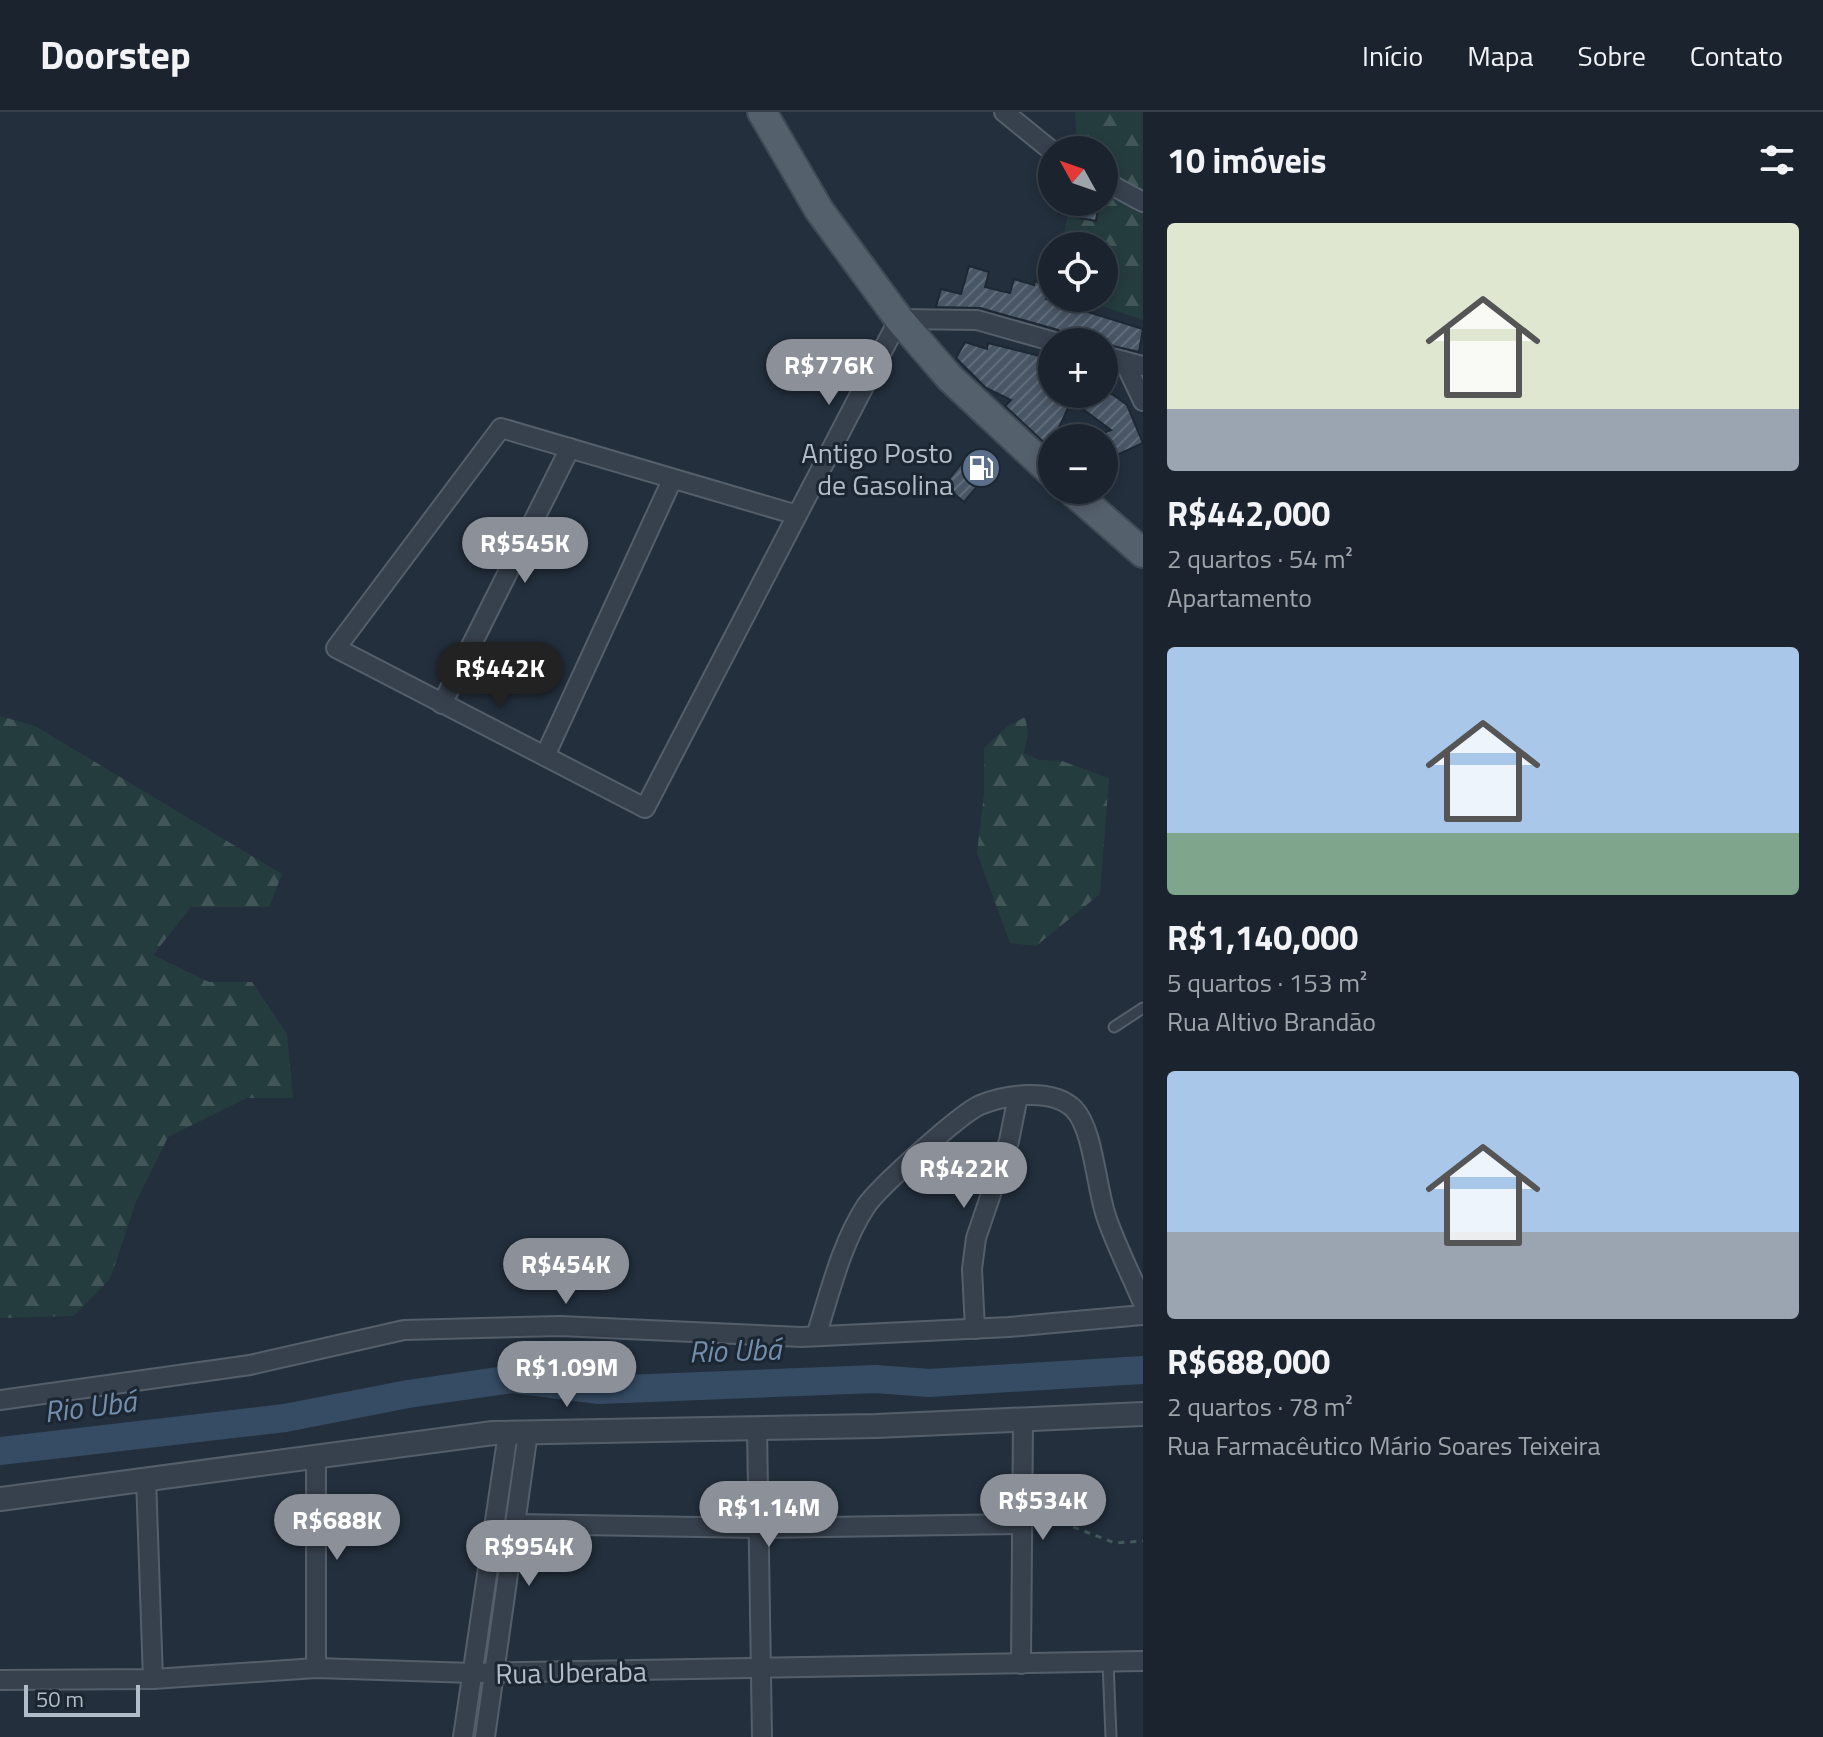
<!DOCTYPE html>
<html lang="pt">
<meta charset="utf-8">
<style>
body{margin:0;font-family:"Titillium Web",sans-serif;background:#232b36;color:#f1f3f6;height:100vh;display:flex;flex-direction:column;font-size:30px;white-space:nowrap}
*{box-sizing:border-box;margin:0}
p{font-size:26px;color:#9fa4aa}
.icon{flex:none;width:44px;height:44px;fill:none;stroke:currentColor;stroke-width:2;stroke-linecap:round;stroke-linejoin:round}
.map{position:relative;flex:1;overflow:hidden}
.details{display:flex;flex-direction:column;background:#1a232e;width:680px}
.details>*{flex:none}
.needle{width:52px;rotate:310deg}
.fabs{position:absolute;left:1038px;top:24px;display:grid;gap:16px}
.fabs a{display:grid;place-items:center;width:80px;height:80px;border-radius:50%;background:#1a232e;box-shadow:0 4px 12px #0003,0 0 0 2px #38404a;font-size:40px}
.scale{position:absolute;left:24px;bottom:20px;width:116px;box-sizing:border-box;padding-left:8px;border:4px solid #b2bcc8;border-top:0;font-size:22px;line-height:28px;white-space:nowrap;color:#b2bcc8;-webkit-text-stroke:6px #1c2632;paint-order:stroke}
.price{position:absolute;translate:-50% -68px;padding:0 18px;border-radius:28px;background:#8c9099;color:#fff;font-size:26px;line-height:52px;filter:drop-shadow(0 2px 4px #0008)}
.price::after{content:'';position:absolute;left:50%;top:48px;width:24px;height:18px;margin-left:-12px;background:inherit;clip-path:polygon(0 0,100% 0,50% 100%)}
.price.selected{background:#222;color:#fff}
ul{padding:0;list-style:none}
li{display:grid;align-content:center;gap:16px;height:424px;padding:0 24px}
li span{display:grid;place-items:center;height:248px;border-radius:8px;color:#555}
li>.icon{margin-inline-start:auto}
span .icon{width:144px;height:144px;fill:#fffc;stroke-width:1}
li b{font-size:34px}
h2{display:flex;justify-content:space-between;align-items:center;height:96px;padding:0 24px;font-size:34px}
header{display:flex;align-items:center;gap:48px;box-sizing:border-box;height:112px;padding:0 40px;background:#1a232e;border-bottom:2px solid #38404a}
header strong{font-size:38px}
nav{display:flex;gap:44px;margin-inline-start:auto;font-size:28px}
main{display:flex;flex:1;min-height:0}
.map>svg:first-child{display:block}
.forest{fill:url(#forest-firs)}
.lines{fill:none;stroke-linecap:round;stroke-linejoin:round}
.river{stroke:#364c64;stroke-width:28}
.building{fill:url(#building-hatch);stroke:#1e2834;stroke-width:2}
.service-casing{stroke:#555f6b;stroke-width:13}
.minor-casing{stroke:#555f6b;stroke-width:22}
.tertiary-casing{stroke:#555f6b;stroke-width:26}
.primary-casing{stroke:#404a56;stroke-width:32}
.path{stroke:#43595b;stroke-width:3;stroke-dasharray:6 6;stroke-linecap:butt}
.service{stroke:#37414d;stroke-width:9}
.minor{stroke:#37414d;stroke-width:18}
.tertiary{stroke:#37414d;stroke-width:22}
.primary{stroke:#55606d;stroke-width:28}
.labels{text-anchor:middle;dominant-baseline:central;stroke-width:6;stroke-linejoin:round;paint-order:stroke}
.poi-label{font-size:28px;fill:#b2bcc8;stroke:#1c2632;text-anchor:end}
.street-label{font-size:28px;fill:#b2bcc8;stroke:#1c2632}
.water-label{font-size:30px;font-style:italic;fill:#728eac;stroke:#1c2632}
</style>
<header>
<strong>Doorstep</strong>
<nav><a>Início</a><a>Mapa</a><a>Sobre</a><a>Contato</a></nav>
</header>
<main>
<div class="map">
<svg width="1143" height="1625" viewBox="0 0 1143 1625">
<defs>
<pattern id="forest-firs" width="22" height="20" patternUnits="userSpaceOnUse" patternTransform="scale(2)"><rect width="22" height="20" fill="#253c3e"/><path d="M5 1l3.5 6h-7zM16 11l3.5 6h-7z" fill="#425658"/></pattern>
<pattern id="building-hatch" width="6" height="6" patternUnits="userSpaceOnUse" patternTransform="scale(2)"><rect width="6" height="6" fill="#495666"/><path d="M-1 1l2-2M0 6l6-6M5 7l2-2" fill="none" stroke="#616c7a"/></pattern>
</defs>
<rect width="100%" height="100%" fill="#232f3d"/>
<g class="forest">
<path d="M1075 0H1143V208L1078 186H1104V134H1062L1070 90H1104V38H1077Z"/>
<path d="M0 604 35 614 282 762 269 795H191L153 843 209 870H252L287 922 293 986H247L168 1025 136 1090 110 1167 74 1204 0 1206Z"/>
<path d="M1025 605 1028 621 1024 641 1039 648 1062 649 1109 666 1100 782 1036 834 1010 831 977 741 984 682V636L1008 614Z"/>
</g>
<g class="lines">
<path class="river" d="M0 1339 285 1306 408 1282 513 1267 599 1278 875 1267 929 1271 1143 1258"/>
</g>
<g class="building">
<path d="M1062 90H1099L1096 109 1059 102Z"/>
<path d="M969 154 989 160 985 175 1010 181 1014 167 1034 173 1035 169 1050 174 1046 187 1143 217 1139 240 1104 232V230H1081L1066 226 1058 218 980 196 936 195 941 177 961 182Z"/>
<path d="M965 230 987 237 988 231 1052 247V269L1047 281 1070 292 1054 326H1052L1050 336 1005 294 1011 288 986 276 956 246Z"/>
<path d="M1095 282H1112L1127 293 1143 331 1104 349V321L1111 318 1084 298Z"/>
<path d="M970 341 991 358 964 390 944 373Z"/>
</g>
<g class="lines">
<g class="service-casing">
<g id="service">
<path d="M1114 915 1143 896"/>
<path d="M1108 1550 1111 1625"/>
</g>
</g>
<g class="minor-casing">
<g id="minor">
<path d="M1004 0 1052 39"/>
<path d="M1104 69 1143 90"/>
<path d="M1104 244 1143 254"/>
<path d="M1124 249 1143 289"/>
<path d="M797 403 501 316 336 536 645 696 899 207 977 208 1055 230"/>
<path d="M442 592 570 336"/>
<path d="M545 644 672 368"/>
<path d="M975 1217 972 1157 976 1126 1009 1029 1018 984"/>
<path d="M816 1224C830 1181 841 1132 866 1094 879 1075 960 1002 980 993 1005 983 1052 975 1074 997 1094 1018 1096 1077 1107 1107 1117 1135 1131 1163 1143 1191"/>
<path d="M0 1288 250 1253 404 1218 560 1214 802 1225 1009 1215 1143 1203"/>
<path d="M757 1316 762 1625"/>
<path d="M146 1366 153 1567"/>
<path d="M517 1412 759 1416 1022 1412"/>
<path d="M1021 1552 1023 1307"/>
<path d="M316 1556V1344"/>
<path d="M0 1568 153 1567 316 1556 473 1561 1143 1549"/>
<path d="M463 1625 508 1321"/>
<path d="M485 1625 528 1320"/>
</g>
</g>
<g class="tertiary-casing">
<path id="tertiary" d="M0 1387 493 1321 876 1314 1143 1302"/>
</g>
<g class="primary-casing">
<g id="primary">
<path d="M762 0 819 98 899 207 950 266 1052 361"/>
<path d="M1071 378 1143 441"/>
</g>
</g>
<path class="path" d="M1038 1411H1063L1115 1431 1143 1429"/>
<use href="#service" class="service"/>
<use href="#minor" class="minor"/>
<use href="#tertiary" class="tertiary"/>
<use href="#primary" class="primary"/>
</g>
<defs>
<g id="fuel-disc" transform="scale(2)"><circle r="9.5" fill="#5c6f8a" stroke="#1c2632"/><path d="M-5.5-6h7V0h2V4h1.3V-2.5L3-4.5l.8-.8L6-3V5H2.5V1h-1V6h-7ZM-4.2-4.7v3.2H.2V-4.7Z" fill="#fff"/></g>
</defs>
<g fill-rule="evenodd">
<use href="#fuel-disc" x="981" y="356"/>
</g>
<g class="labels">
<g class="poi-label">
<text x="953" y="340">Antigo Posto<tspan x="953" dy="32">de Gasolina</tspan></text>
</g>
<g class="street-label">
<text transform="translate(571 1560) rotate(-1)">Rua Uberaba</text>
</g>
<g class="water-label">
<text transform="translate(735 1238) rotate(-2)">Rio Ubá</text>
<text transform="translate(90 1294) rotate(-7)">Rio Ubá</text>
</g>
</g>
</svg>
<div class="fabs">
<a><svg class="needle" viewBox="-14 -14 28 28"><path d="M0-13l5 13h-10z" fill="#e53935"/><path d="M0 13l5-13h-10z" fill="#9fa4aa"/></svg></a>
<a><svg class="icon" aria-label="locate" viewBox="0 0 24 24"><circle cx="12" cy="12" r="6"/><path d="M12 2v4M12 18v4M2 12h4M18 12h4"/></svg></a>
<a>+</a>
<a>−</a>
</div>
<div class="scale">50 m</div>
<b class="price" style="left:829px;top:295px">R$776K</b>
<b class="price" style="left:525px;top:473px">R$545K</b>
<b class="price selected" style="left:500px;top:598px">R$442K</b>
<b class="price" style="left:964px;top:1098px">R$422K</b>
<b class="price" style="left:566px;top:1194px">R$454K</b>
<b class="price" style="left:567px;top:1297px">R$1.09M</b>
<b class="price" style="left:1043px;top:1430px">R$534K</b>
<b class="price" style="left:769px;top:1437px">R$1.14M</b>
<b class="price" style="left:337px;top:1450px">R$688K</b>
<b class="price" style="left:529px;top:1476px">R$954K</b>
</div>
<section class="details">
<h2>10 imóveis<svg class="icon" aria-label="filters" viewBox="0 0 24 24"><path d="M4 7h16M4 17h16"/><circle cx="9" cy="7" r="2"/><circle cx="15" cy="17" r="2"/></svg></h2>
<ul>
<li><span style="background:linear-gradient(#dfe7d0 75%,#9aa5b1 0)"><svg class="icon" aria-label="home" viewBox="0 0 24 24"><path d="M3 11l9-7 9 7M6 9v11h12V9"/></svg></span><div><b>R$442,000</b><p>2 quartos · 54 m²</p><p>Apartamento</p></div></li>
<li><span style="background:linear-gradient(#a9c7e8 75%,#7fa58c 0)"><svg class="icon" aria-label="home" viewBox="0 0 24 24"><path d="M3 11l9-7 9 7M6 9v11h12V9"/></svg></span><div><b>R$1,140,000</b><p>5 quartos · 153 m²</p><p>Rua Altivo Brandão</p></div></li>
<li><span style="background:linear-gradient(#a9c7e8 65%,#9aa5b1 0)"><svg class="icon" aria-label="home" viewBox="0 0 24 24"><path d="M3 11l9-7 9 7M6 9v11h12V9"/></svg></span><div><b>R$688,000</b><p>2 quartos · 78 m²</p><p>Rua Farmacêutico Mário Soares Teixeira</p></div></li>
</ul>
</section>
</main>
